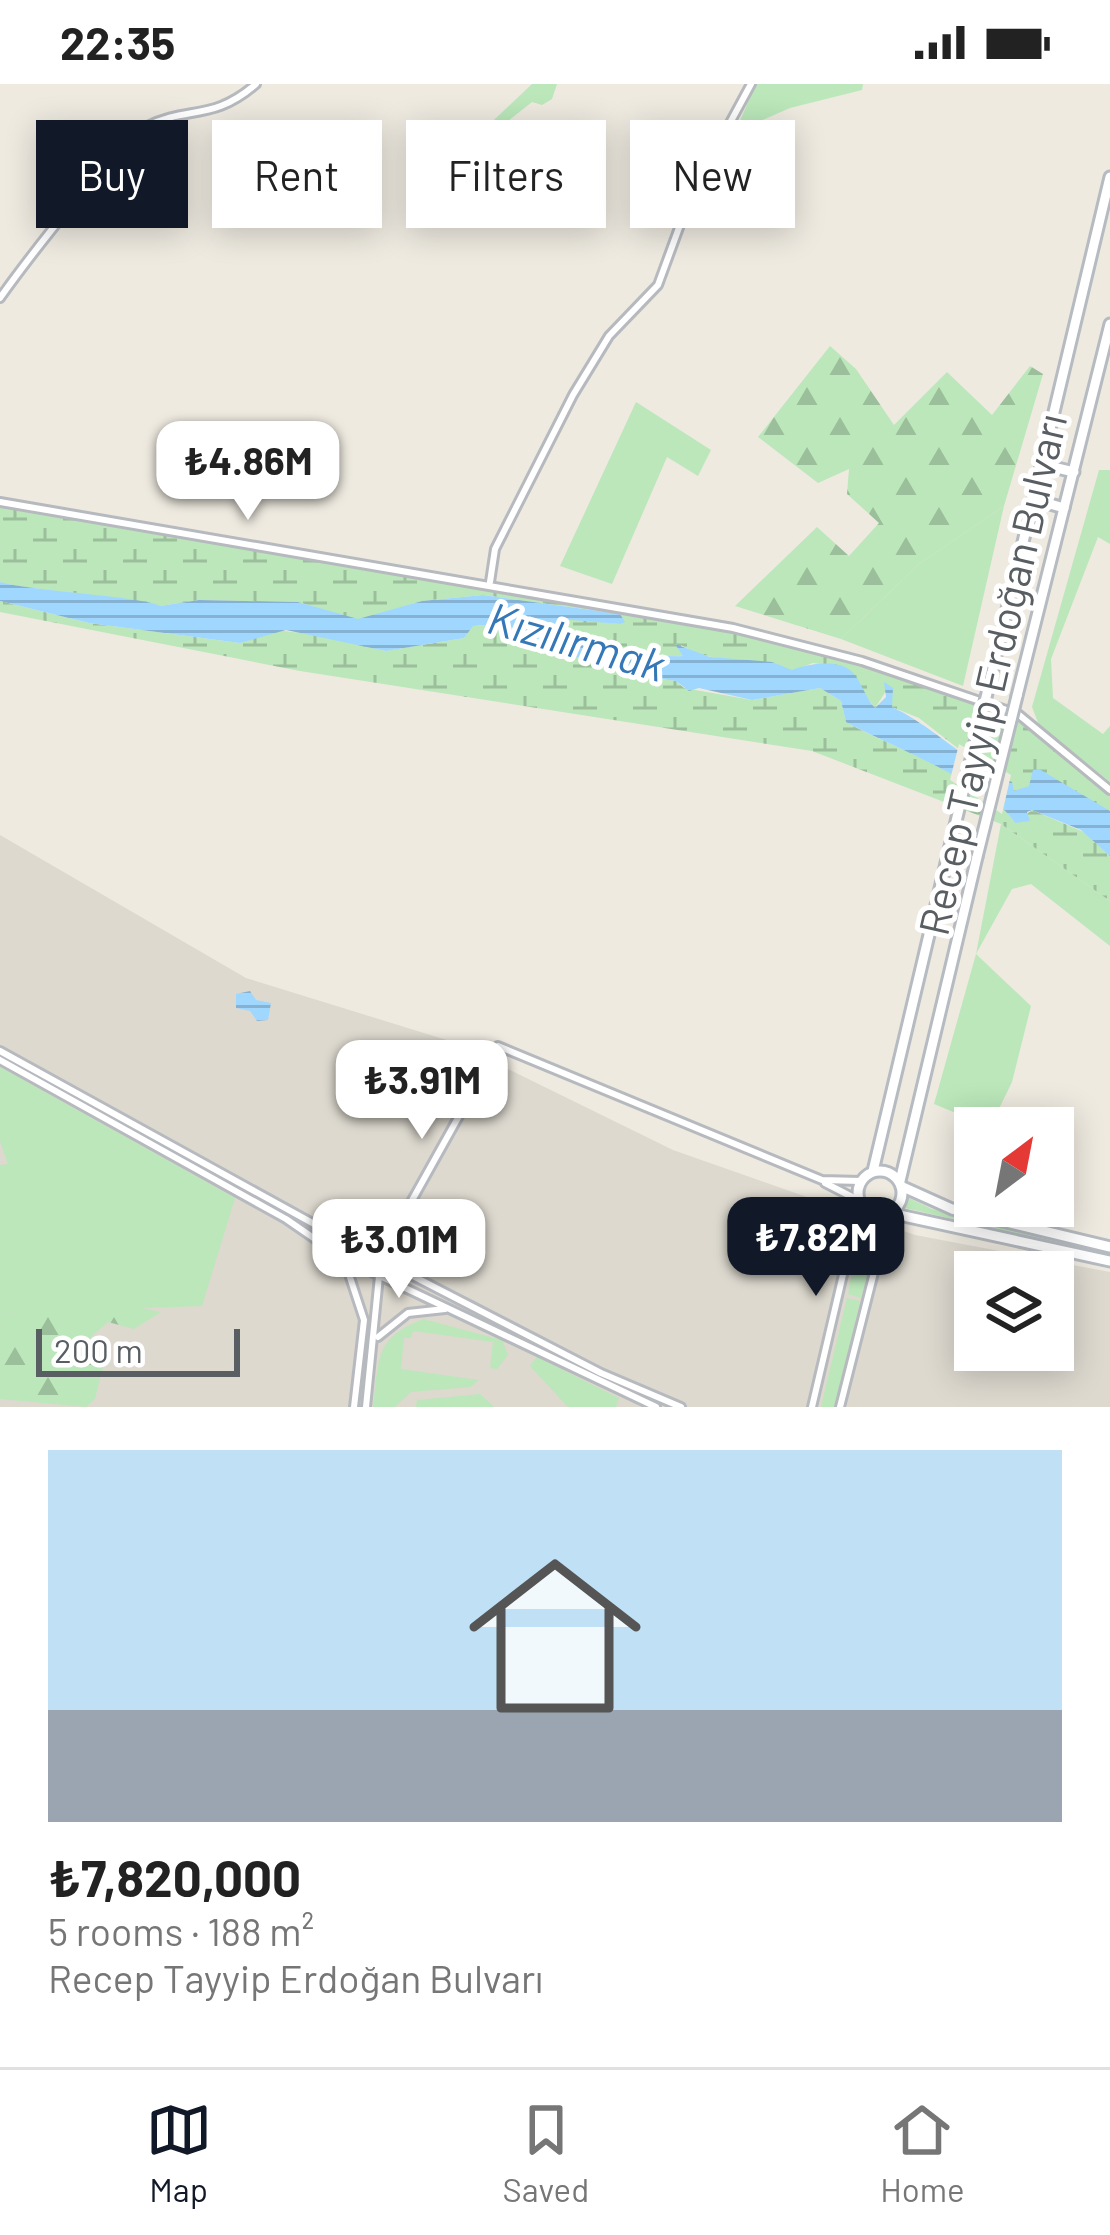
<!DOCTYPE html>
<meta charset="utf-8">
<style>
body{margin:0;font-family:Barlow,sans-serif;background:#f6f6f6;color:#222;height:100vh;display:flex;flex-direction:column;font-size:45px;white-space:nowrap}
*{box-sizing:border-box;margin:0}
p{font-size:39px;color:#767676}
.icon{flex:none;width:66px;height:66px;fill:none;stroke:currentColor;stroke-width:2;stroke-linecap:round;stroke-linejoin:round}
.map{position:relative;height:1323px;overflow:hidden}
.drawer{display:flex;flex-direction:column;background:#fff;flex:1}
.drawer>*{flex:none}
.top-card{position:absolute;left:36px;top:36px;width:1038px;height:108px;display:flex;gap:24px}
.needle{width:78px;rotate:32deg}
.tools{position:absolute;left:954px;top:1023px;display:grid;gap:24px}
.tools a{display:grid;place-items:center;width:120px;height:120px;border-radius:0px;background:#fff;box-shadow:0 6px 30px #0003;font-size:60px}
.scale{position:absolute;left:36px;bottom:30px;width:204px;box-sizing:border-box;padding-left:12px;border:6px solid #595e63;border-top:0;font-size:33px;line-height:42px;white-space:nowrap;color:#595e63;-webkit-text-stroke:9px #fff;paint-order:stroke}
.price{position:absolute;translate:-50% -102px;padding:0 27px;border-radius:24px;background:#fff;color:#222;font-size:39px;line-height:78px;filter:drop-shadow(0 3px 6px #0008)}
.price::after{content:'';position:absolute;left:50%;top:72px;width:36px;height:27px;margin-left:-18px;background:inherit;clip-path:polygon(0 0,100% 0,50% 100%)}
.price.on{background:#111827;color:#fff}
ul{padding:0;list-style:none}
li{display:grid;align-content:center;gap:24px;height:636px;padding:0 48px}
li span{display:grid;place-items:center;height:372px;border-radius:0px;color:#555}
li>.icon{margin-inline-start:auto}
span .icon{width:216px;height:216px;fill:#fffc;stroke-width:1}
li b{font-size:51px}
.chip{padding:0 42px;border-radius:0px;background:#fff;box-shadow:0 6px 30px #0003;font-size:42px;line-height:108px}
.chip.on{background:#111827;color:#fff}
.status{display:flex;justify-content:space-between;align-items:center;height:84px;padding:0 60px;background:#fff;direction:ltr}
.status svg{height:33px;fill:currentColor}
.menu{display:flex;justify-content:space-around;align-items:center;height:168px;border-top:3px solid #e0e0e0;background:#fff;font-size:33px;color:#767676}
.menu a{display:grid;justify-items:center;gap:6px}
.menu .on{color:#111827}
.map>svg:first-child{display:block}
.education{fill:#ddd9cf;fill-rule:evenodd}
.green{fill:#bbe7ba}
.forest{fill:url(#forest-firs)}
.wetland{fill:url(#wetland-marsh)}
.water{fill:url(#water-rules)}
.pier{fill:#eeeae0}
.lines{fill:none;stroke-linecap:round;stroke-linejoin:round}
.street-casing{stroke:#b6b9be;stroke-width:12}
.secondary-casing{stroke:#b6bbc1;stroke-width:15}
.street{stroke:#fff;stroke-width:6}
.secondary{stroke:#fff;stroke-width:9}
.secondary-bridge-casing{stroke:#b6bbc1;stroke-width:15;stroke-linecap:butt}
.secondary-bridge{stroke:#fff;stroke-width:9}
.labels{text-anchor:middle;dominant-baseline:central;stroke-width:10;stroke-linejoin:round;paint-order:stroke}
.street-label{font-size:42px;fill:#595e63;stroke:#fff}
.water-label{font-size:45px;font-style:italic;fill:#3578b8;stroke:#fff}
</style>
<div class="status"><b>22:35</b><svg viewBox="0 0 49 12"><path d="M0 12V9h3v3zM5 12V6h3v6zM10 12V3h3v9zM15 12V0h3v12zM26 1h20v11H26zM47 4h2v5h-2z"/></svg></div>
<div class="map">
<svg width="1110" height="1323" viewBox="0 0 1110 1323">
<defs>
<pattern id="forest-firs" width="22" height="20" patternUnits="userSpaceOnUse" patternTransform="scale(3)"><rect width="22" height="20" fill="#bbe7ba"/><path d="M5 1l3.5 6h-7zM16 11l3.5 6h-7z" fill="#9bbe9b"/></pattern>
<pattern id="wetland-marsh" width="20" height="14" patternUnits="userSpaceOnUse" patternTransform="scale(3)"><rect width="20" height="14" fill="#bbe7ba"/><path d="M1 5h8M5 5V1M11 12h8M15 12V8" fill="none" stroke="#9bbe9b"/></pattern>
<pattern id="water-rules" width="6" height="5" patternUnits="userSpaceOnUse" patternTransform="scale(3)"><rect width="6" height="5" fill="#9fd7ff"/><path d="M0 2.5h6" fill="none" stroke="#85b2d2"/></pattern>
</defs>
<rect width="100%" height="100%" fill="#eeeae0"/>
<path class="education" d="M0 751 246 894 453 958 673 1066 915 1151 1110 1188V1323H0ZM975 1188H1053V1266H975Z"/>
<g class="green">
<path d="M532 0H557L552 15 542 21 532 18 483 57 476 53Z"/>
<path d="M756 0H863L862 6 790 24 735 48Z"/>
<path d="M636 318 711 366 698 392 667 373 612 500 560 482Z"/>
<path d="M1099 386H1110V460L1098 453 1051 575 1053 614 1103 650 1110 642V698L1039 641 1032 623Z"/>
<path d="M1004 422 963 602 841 555 919 480Z"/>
<path d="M1001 740 1110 817V862L1031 800 1012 805 976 870 1031 922 1012 998 990 1043 934 1020 976 870Z"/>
<path d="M0 983 235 1114 202 1222 0 1229V1081L8 1080 0 1057Z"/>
<path d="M909 1114 932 1125 1110 1171 905 1124Z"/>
<path d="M863 1131 882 1136 861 1214 848 1210Z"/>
<path d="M847 1214 860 1217 836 1323H821Z"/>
<path d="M423 1235 502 1256 508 1271 497 1285 490 1284 493 1258 413 1247 411 1254H404L401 1285 479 1296 470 1303 411 1308 395 1323H373C380 1275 373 1255 423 1235Z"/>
<path d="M537 1273 619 1314 616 1323H568L530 1282Z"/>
<path d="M480 1310 494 1323H416L417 1316Z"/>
</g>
<g class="forest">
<path d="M830 262 856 285 894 341 947 288 992 331 1030 282 1043 290 1004 422 919 480 841 555 735 522 817 443 849 472 879 439 847 410 849 385 818 399 758 353Z"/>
<path d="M138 1223 161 1228 134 1245 108 1238 91 1253 104 1279 95 1315 86 1323 0 1315V1229Z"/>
</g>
<g class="wetland">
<path d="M0 422 732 547 861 581 1016 634 1110 712V727L1030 702 1014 708 919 634 892 623 886 607 875 624 845 584 813 579 792 587C756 574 715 582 681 561L684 572C645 574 593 560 560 539L565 534 620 540V530L483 511 422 517 358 536 298 518 199 516 160 522 5 500 0 498Z"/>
<path d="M0 517 89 539 240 559 275 546 337 553 385 567 464 554 472 542 483 541 626 590 676 597 684 604 752 616 820 604 841 617 846 638C893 665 987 694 1015 739L1032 726 1086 749 1110 772V817L1001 740 812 667 300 587 0 528Z"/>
</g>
<g class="water">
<path d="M0 498C30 507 147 513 160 522L199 516 298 518 358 535 422 517 483 511 620 530 625 538 620 540 560 535C578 562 651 574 683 572L675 560 710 573 772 578 792 586C807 580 840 574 853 589 861 597 865 613 875 624L886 613 884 598 893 604 892 623C935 643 968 681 1012 698L1014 707 1029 702 1033 686 1039 685 1110 727V772L1081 746 1032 726 1027 728 1030 737 1015 739C991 700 890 662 846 638L841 617 820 604 752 616 699 604 689 607 676 597 626 590 483 541 473 542 464 554 386 567 286 546 240 559 89 539 0 517Z"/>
<path d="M250 907 256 916 271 919 268 936 257 937 250 927 236 924V910Z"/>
</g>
<path class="pier" d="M959 660 1011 691 1002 730 950 696Z"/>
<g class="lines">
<g class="street-casing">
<g id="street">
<path d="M0 214C22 183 119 56 145 43 189 21 212 38 256 0"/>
<path d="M0 418 733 544 862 577 1018 630 1110 706"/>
<path d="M490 498 495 465 573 311 609 252 658 201 691 111 751 0"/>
<path d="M0 967 345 1157 601 1289 681 1323"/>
<path d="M0 976 286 1135 344 1175 656 1323"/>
<path d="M825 1099 860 1117"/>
<path d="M345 1157 344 1175 364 1236 354 1323"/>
<path d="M378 1253 408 1229 445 1225"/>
<path d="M366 1323 381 1172 498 962 822 1096 861 1097"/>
<path d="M812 1323 860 1118"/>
<path d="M840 1323 889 1129"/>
</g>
</g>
<g class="secondary-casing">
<g id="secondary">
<path d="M1040 380 1074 388"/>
<path d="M1033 415 1064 424"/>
<path d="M988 605 1110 93"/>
<path d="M1017 612 1110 240"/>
<circle cx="880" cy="1109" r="22"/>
<path d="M873 1087 951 758"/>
<path d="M900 1097 977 773"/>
<path d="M903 1103 952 1125 1110 1163"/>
<path d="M890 1129 1110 1177"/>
</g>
</g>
<use href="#street" class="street"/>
<use href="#secondary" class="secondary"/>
<g class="secondary-bridge-casing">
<g id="secondary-bridge">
<path d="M951 758 988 605"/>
<path d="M977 773 1017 612"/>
</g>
</g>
<use href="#secondary-bridge" class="secondary-bridge"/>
</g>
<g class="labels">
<g class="street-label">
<text transform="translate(991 590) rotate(-77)">Recep Tayyip Erdoğan Bulvarı</text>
</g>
<g class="water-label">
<text transform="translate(577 556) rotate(16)">Kızılırmak</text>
</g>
</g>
</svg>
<div class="tools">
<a><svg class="needle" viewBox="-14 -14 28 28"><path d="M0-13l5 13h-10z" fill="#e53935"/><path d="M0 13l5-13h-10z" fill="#767676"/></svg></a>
<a><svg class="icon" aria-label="layers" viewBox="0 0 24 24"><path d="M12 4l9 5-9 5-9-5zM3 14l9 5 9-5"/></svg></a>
</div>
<div class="scale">200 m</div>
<b class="price" style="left:248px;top:439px">₺4.86M</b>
<b class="price" style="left:422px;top:1058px">₺3.91M</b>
<b class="price on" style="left:816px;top:1215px">₺7.82M</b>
<b class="price" style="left:399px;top:1217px">₺3.01M</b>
<div class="top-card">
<a class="chip on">Buy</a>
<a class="chip">Rent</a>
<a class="chip">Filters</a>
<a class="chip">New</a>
</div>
</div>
<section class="drawer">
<ul>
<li><span style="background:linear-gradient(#bfe0f5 70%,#9aa5b1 0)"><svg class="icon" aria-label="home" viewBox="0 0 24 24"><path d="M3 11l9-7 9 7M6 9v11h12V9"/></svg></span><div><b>₺7,820,000</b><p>5 rooms · 188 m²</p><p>Recep Tayyip Erdoğan Bulvarı</p></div></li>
</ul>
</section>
<nav class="menu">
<a class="on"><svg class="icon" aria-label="map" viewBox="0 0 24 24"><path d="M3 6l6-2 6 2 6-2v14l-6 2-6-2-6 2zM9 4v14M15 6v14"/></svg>Map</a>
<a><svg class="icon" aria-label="saved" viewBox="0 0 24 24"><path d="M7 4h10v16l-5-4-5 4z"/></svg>Saved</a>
<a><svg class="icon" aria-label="home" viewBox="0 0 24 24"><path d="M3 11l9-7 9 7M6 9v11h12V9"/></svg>Home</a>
</nav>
